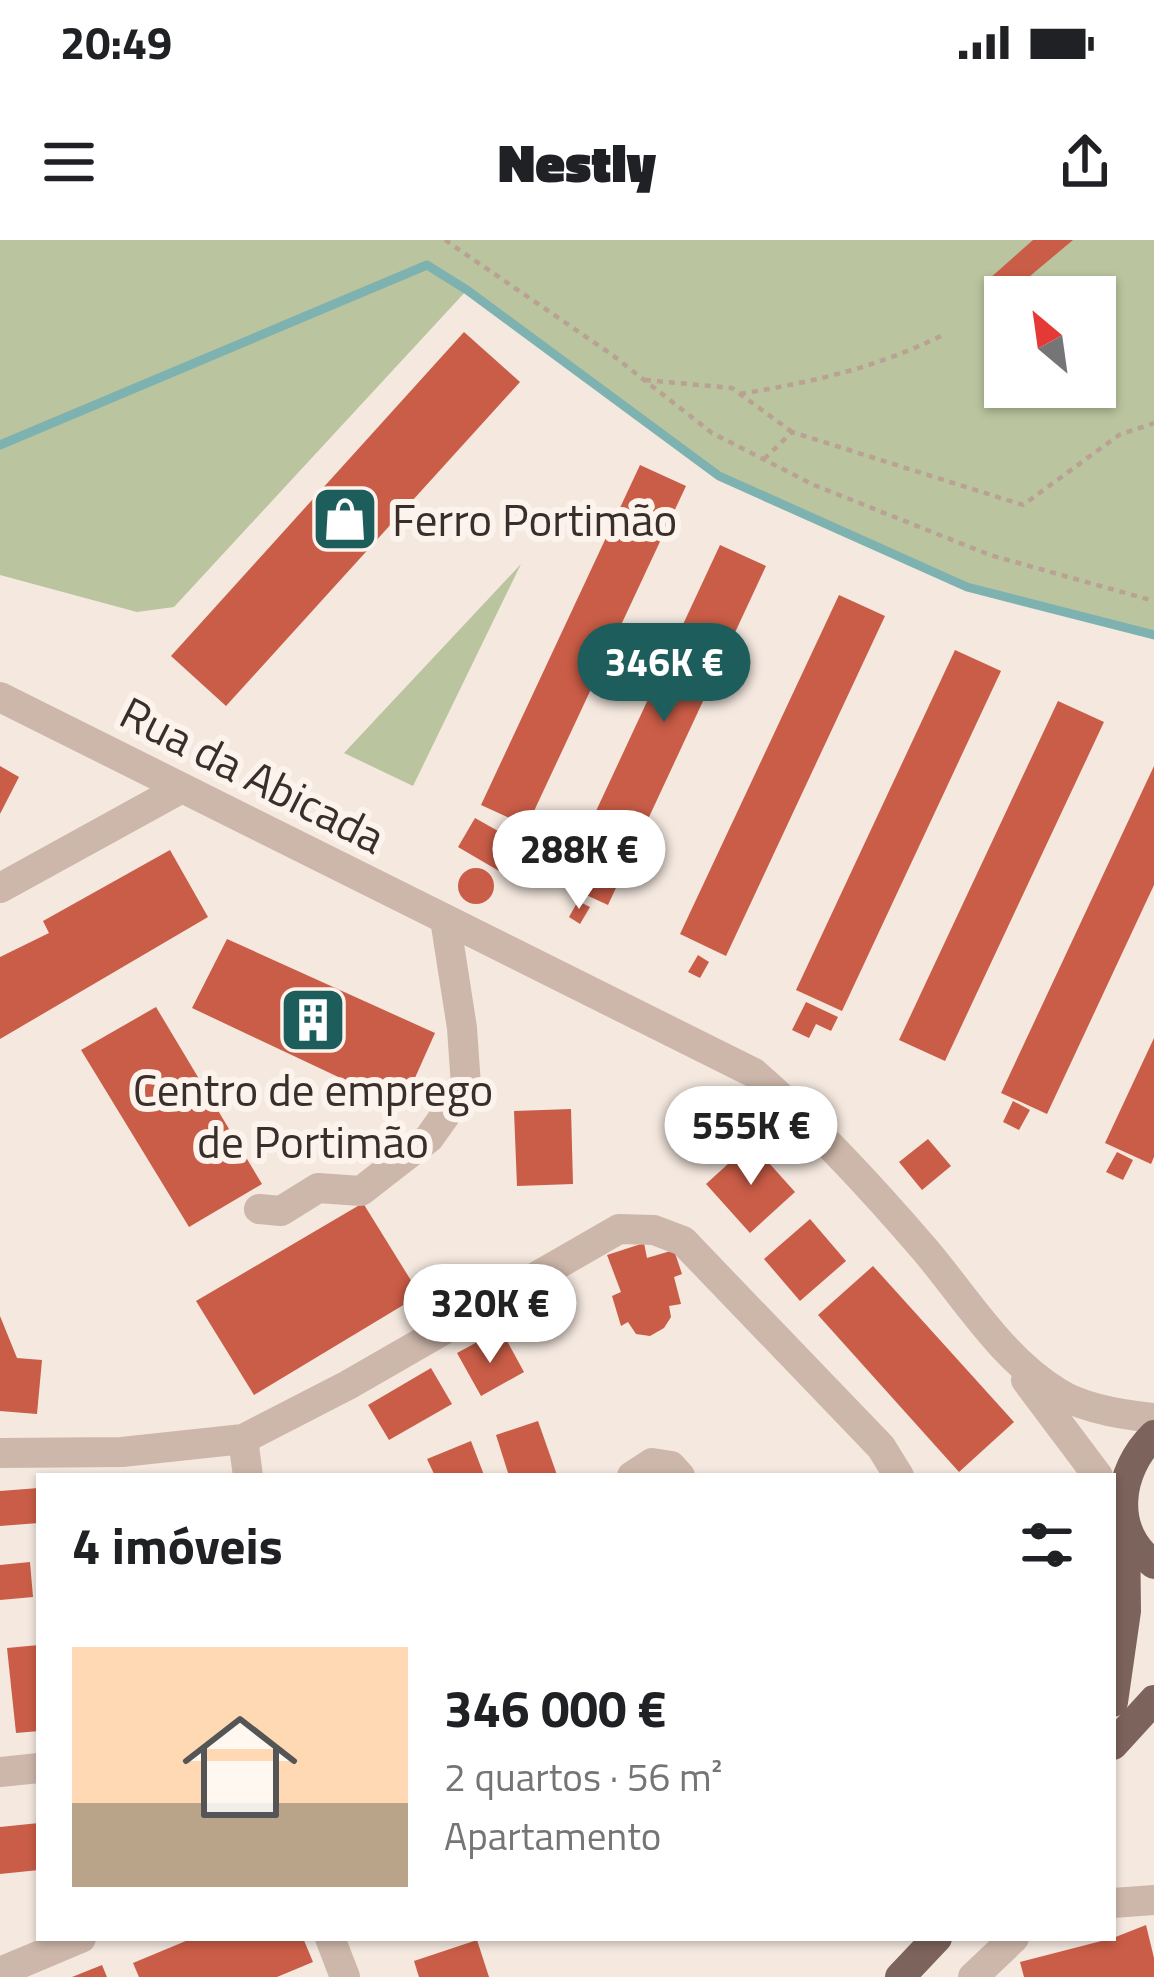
<!DOCTYPE html>
<html lang="pt">
<meta charset="utf-8">
<style>
body{margin:0;font-family:"Titillium Web",sans-serif;background:#f6f6f6;color:#202124;height:100vh;display:flex;flex-direction:column;font-size:45px;white-space:nowrap}
*{box-sizing:border-box;margin:0}
p{font-size:39px;color:#757577}
.icon{flex:none;width:66px;height:66px;fill:none;stroke:currentColor;stroke-width:2;stroke-linecap:round;stroke-linejoin:round}
.map{position:relative;flex:1;overflow:hidden}
.sheet{position:absolute;left:36px;top:1233px;width:1080px;height:468px;display:flex;flex-direction:column;background:#fff;border-radius:0px;box-shadow:0 3px 9px #0004}
.sheet>*{flex:none}
.needle{width:78px;rotate:331deg}
.fabs{position:absolute;left:984px;top:36px;display:grid;gap:24px}
.fabs a{display:grid;place-items:center;width:132px;height:132px;border-radius:0px;background:#fff;box-shadow:0 3px 9px #0004;font-size:60px}
.price{position:absolute;translate:-50% -102px;padding:0 27px;border-radius:42px;background:#fff;color:#222;font-size:39px;line-height:78px;filter:drop-shadow(0 3px 6px #0008)}
.price::after{content:'';position:absolute;left:50%;top:72px;width:36px;height:27px;margin-left:-18px;background:inherit;clip-path:polygon(0 0,100% 0,50% 100%)}
.price.active{background:#1d5e5d;color:#fff}
ul{padding:0;list-style:none}
li{display:flex;align-items:center;gap:36px;height:300px;padding:0 36px}
li+li{border-top:3px solid #e0e0e0}
li span{display:grid;place-items:center;flex:none;width:336px;height:240px;border-radius:0px;color:#555}
li>.icon{margin-inline-start:auto}
span .icon{width:144px;height:144px;fill:#fffc;stroke-width:1}
li b{font-size:51px}
h2{display:flex;justify-content:space-between;align-items:center;height:144px;padding:0 36px;font-size:51px}
.status{display:flex;justify-content:space-between;align-items:center;height:84px;padding:0 60px;background:#fff;direction:ltr}
.status svg{height:33px;fill:currentColor}
header{display:flex;justify-content:space-between;align-items:center;height:156px;padding:0 36px;background:#fff;font-size:54px;font-weight:800}
.map>svg:first-child{display:block}
.green{fill:#bac49e;fill-rule:evenodd}
.lines{fill:none;stroke-linecap:round;stroke-linejoin:round}
.stream{stroke:#7db2b0;stroke-width:9}
.building{fill:#ca5d47}
.path{stroke:#b9a194;stroke-width:4.5;stroke-dasharray:6 6;stroke-linecap:butt}
.minor{stroke:#cdb7aa;stroke-width:30}
.major{stroke:#7c635b;stroke-width:30}
.labels{text-anchor:middle;dominant-baseline:central;stroke-width:12;stroke-linejoin:round;paint-order:stroke}
.poi-label{font-size:45px;fill:#3a2e2a;stroke:#fbf3ec;text-anchor:start}
.street-label{font-size:45px;fill:#3a2e2a;stroke:#fbf3ec}
</style>
<div class="status"><b>20:49</b><svg viewBox="0 0 49 12"><path d="M0 12V9h3v3zM5 12V6h3v6zM10 12V3h3v9zM15 12V0h3v12zM26 1h20v11H26zM47 4h2v5h-2z"/></svg></div>
<header><svg class="icon" aria-label="menu" viewBox="0 0 24 24"><path d="M4 6h16M4 12h16M4 18h16"/></svg>Nestly<svg class="icon" aria-label="share" viewBox="0 0 24 24"><path d="M12 15V3M7 8l5-5 5 5M5 13v7h14v-7"/></svg></header>
<div class="map">
<svg width="1154" height="1737" viewBox="0 0 1154 1737">
<rect width="100%" height="100%" fill="#f4e8df"/>
<g class="green">
<path d="M0 0H1154V395L967 347 719 236 467 50 174 367 137 372 0 335ZM1005 57H1095V147H1005Z"/>
<path d="M521 324 413 546 344 513Z"/>
</g>
<g class="lines">
<path class="stream" d="M0 205 427 25 467 50 719 236 967 347 1154 395"/>
</g>
<g class="building">
<path d="M1033 0H1073L1005 57V61L989 39Z"/>
<path d="M464 92 520 142 226 466 171 416Z"/>
<path d="M640 225 686 246 527 586 481 565Z"/>
<path d="M720 305 766 326 608 665 562 644Z"/>
<path d="M839 355 885 376 726 716 680 694Z"/>
<path d="M955 410 1001 431 842 771 796 750Z"/>
<path d="M1058 461 1104 482 945 821 899 800Z"/>
<path d="M0 526 19 537 0 574Z"/>
<path d="M1154 526V645L1047 874 1001 853Z"/>
<path d="M475 578 516 601 499 631 458 607Z"/>
<path d="M170 610 208 677 0 799V717L49 693 43 681Z"/>
<circle cx="476" cy="646" r="18"/>
<path d="M578 661 590 667 580 684 569 677Z"/>
<path d="M227 699 435 793 402 867 192 768Z"/>
<path d="M698 715 709 722 700 738 688 732Z"/>
<path d="M806 762 838 777 831 791 816 784 809 798 792 790Z"/>
<path d="M156 767 262 944 189 987 81 810Z"/>
<path d="M1154 798V917L1151 924 1105 903Z"/>
<path d="M1013 861 1030 870 1019 890 1003 882Z"/>
<path d="M571 869 573 944 517 946 514 871Z"/>
<path d="M928 899 951 926 922 950 899 922Z"/>
<path d="M751 903 795 952 750 993 706 944Z"/>
<path d="M1117 912 1133 920 1123 940 1106 932Z"/>
<path d="M363 963 420 1055 254 1155 196 1061Z"/>
<path d="M810 979 846 1021 800 1061 764 1019Z"/>
<path d="M644 1003 647 1018 674 1010 682 1034 674 1037 681 1064 669 1066 671 1077 664 1088 650 1096 636 1094 628 1082 621 1086 612 1056 621 1052 607 1015Z"/>
<path d="M873 1026 1014 1182 959 1232 818 1075Z"/>
<path d="M0 1076 17 1118 42 1120 37 1174 0 1171Z"/>
<path d="M481 1100 488 1112 507 1101 524 1132 481 1156 457 1113Z"/>
<path d="M431 1128 452 1164 389 1200 368 1165Z"/>
<path d="M538 1181 557 1235 509 1236 496 1195Z"/>
<path d="M471 1201 484 1235 435 1236 427 1219Z"/>
<path d="M39 1248V1283L0 1286V1251Z"/>
<path d="M30 1322 33 1357 0 1360V1325Z"/>
<path d="M39 1405V1491L16 1493 7 1408Z"/>
<path d="M39 1583V1630L0 1634V1587Z"/>
<path d="M1146 1685 1154 1718V1737H1024L1020 1722 1113 1698Z"/>
<path d="M193 1698H303L313 1722 277 1737H139L133 1723Z"/>
<path d="M477 1700 489 1737H419L414 1721Z"/>
<path d="M102 1725 107 1737H72Z"/>
</g>
<g class="lines">
<g class="path">
<path d="M445 0 611 114 712 193 814 245 990 315 1154 361"/>
<path d="M645 140 732 148 792 192"/>
<path d="M740 154C816 141 873 129 943 95"/>
<path d="M764 219 792 192 1023 265 1119 195 1154 183"/>
</g>
<g class="minor">
<path d="M0 457 754 833C816 887 872 948 926 1011 967 1060 1002 1118 1057 1152 1083 1169 1124 1175 1154 1178"/>
<path d="M0 648 180 549"/>
<path d="M259 969 281 971 318 948 361 951 429 898 466 846 462 788 445 679"/>
<path d="M1026 1140 1098 1236"/>
<path d="M243 1199 248 1236"/>
<path d="M0 1213 122 1212 243 1199 348 1145 619 989 654 990 683 1001 881 1207 899 1236"/>
<path d="M632 1236 652 1223 671 1226 680 1236"/>
<path d="M0 1532 39 1528"/>
<path d="M1113 1663 1154 1660"/>
<path d="M330 1698 345 1737"/>
<path d="M0 1732 81 1698"/>
<path d="M973 1737 1014 1698"/>
</g>
<g class="major">
<path d="M1154 1195C1117 1231 1109 1291 1154 1324"/>
<path d="M1113 1462 1126 1371 1125 1284"/>
<path d="M1113 1505 1154 1460"/>
<path d="M900 1737 937 1698"/>
</g>
</g>
<defs>
<g id="shop-square" transform="scale(3.45)"><rect x="-9" y="-9" width="18" height="18" rx="4" fill="#1d5e5d" stroke="#fbf3ec"/><path d="M-5-2.5h2.3a2.7 3.5 0 0 1 5.4 0H5L5.5 6h-11ZM-1.5-2.5h3a1.5 2.3 0 0 0-3 0Z" fill="#fff"/></g>
<g id="building-square" transform="scale(3.45)"><rect x="-9" y="-9" width="18" height="18" rx="4" fill="#1d5e5d" stroke="#fbf3ec"/><path d="M-4-6H4V6H1V3H-1V6H-4ZM-2.5-4.3h1.7v1.8h-1.7ZM.8-4.3h1.7v1.8H.8ZM-2.5-1h1.7V.8h-1.7ZM.8-1h1.7V.8H.8Z" fill="#fff"/></g>
</defs>
<g fill-rule="evenodd">
<use href="#shop-square" x="345" y="279"/>
<use href="#building-square" x="313" y="780"/>
</g>
<g class="labels">
<g class="poi-label">
<text x="392" y="279">Ferro Portimão</text>
<text x="313" y="849" text-anchor="middle">Centro de emprego<tspan x="313" dy="52">de Portimão</tspan></text>
</g>
<g class="street-label">
<text transform="translate(253 534) rotate(27)">Rua da Abicada</text>
</g>
</g>
</svg>
<div class="fabs">
<a><svg class="needle" viewBox="-14 -14 28 28"><path d="M0-13l5 13h-10z" fill="#e53935"/><path d="M0 13l5-13h-10z" fill="#757577"/></svg></a>
</div>
<b class="price active" style="left:664px;top:485px">346K €</b>
<b class="price" style="left:579px;top:672px">288K €</b>
<b class="price" style="left:751px;top:948px">555K €</b>
<b class="price" style="left:490px;top:1126px">320K €</b>
<section class="sheet">
<h2>4 imóveis<svg class="icon" aria-label="filters" viewBox="0 0 24 24"><path d="M4 7h16M4 17h16"/><circle cx="9" cy="7" r="2"/><circle cx="15" cy="17" r="2"/></svg></h2>
<ul>
<li><span style="background:linear-gradient(#ffd9b3 65%,#b9a48a 0)"><svg class="icon" aria-label="home" viewBox="0 0 24 24"><path d="M3 11l9-7 9 7M6 9v11h12V9"/></svg></span><div><b>346 000 €</b><p>2 quartos · 56 m²</p><p>Apartamento</p></div></li>
</ul>
</section>
</div>
